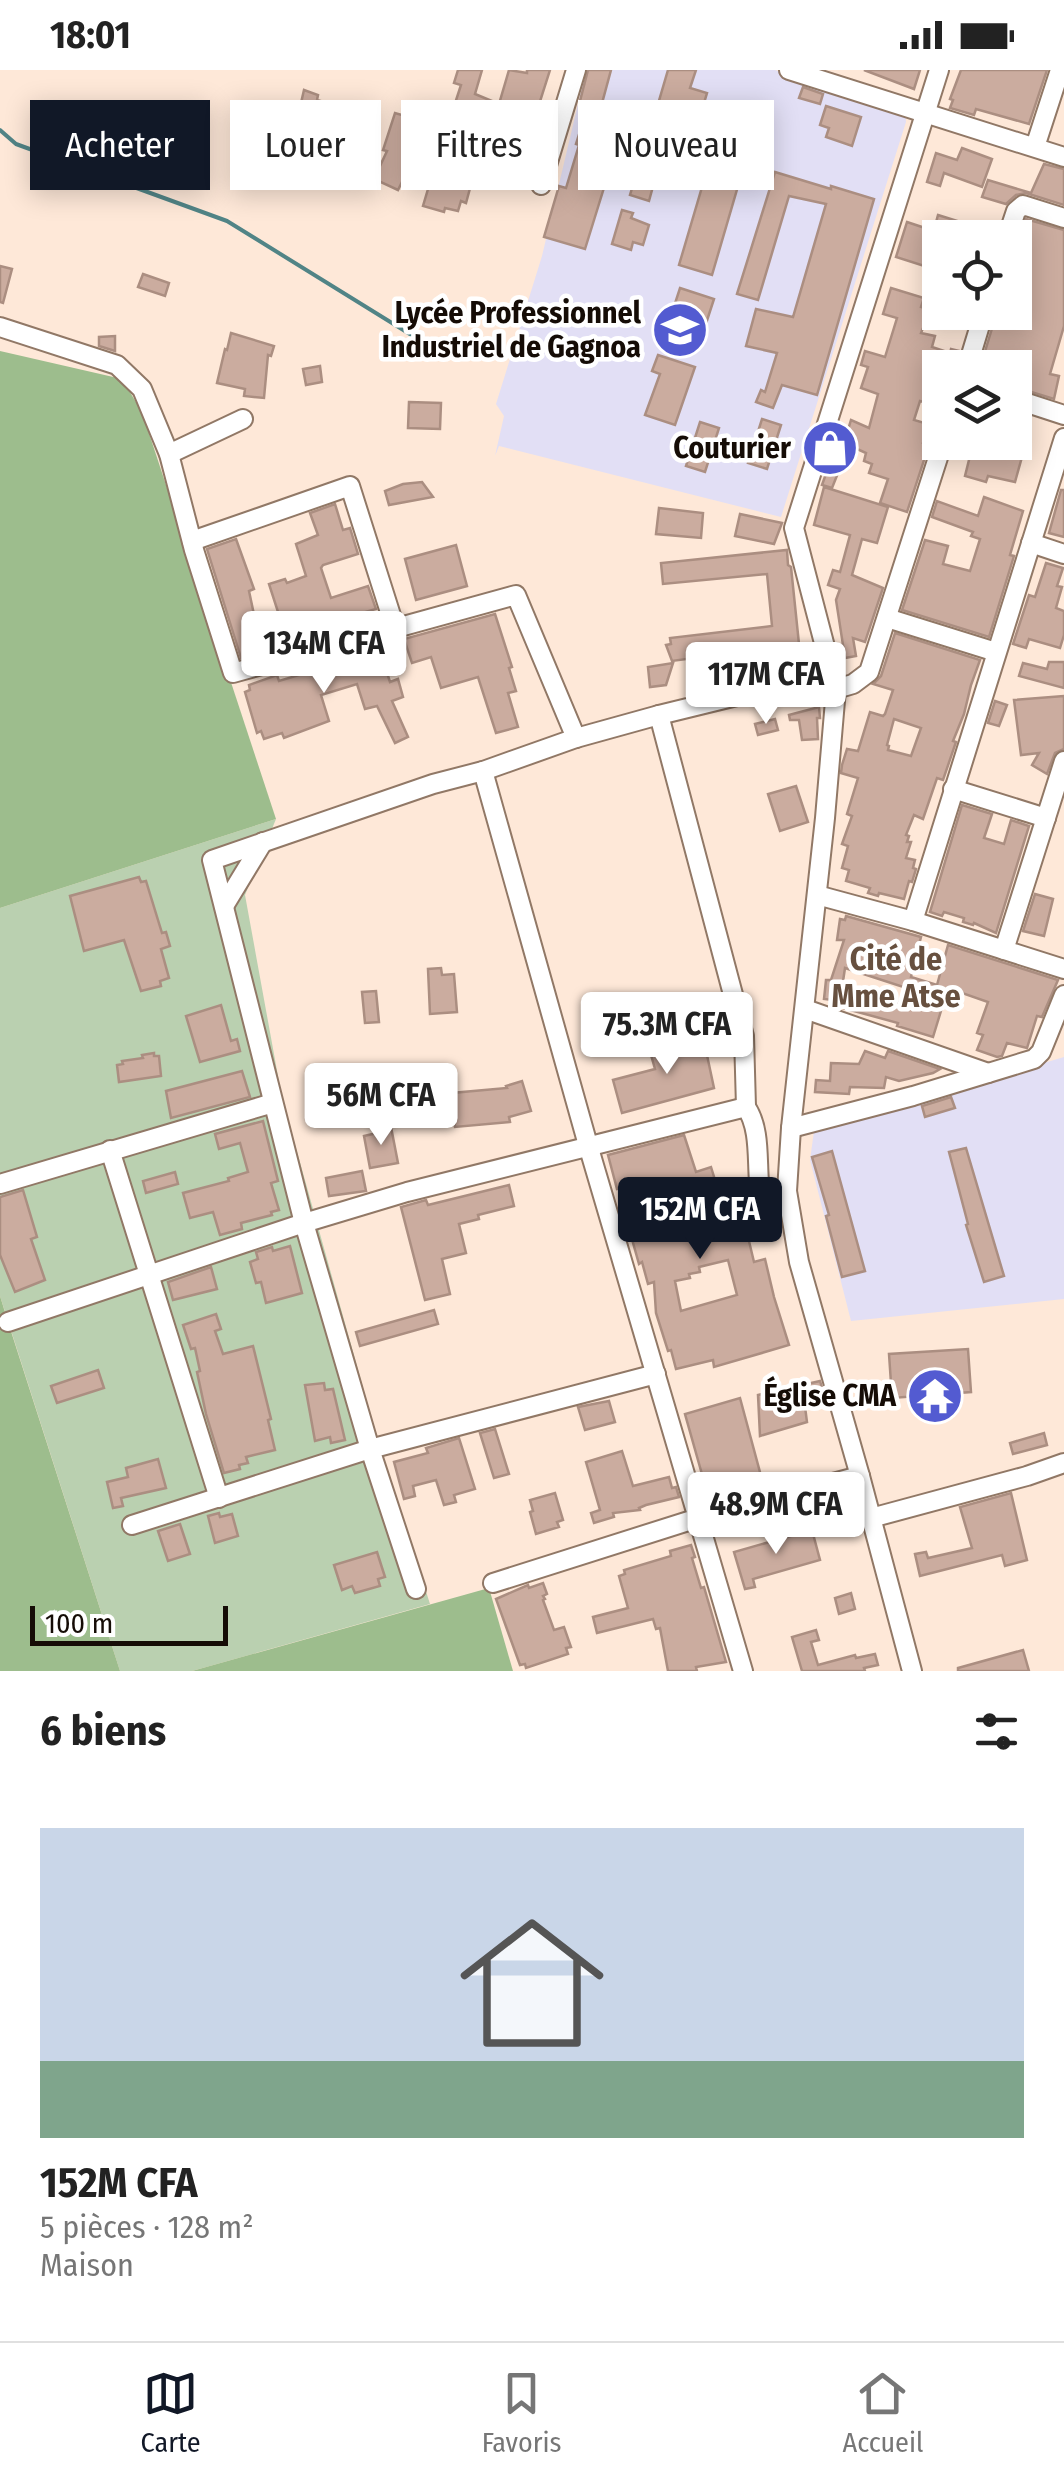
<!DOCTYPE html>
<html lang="fr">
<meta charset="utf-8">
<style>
body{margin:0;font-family:"Fira Sans Condensed",sans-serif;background:#f2f2f2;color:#222;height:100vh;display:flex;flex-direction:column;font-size:38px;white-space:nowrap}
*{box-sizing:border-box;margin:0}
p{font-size:32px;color:#767676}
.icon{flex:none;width:55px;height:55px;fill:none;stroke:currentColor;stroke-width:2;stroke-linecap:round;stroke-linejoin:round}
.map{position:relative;height:1601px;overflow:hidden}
.side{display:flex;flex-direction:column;background:#fff;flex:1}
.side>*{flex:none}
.banner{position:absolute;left:30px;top:30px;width:1005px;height:90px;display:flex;gap:20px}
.buttons{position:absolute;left:922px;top:150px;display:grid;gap:20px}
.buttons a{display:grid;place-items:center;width:110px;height:110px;border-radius:0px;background:#fff;box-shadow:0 5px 25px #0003;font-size:50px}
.scale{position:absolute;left:30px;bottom:25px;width:198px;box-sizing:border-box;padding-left:10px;border:5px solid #150c06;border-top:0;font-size:28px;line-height:35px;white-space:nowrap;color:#150c06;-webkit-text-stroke:8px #fff;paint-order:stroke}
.price{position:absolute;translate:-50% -85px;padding:0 22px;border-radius:10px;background:#fff;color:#222;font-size:32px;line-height:65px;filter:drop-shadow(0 2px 5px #0008)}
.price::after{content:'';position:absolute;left:50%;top:60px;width:30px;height:22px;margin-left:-15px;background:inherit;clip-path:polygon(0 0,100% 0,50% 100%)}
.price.current{background:#111827;color:#fff}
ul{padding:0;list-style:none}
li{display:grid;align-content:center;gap:20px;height:530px;padding:0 40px}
li span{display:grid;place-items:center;height:310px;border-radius:0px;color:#555}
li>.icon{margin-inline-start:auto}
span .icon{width:180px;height:180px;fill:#fffc;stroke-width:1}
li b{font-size:42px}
h2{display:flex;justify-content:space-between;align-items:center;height:120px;padding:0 40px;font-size:42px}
.pill{padding:0 35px;border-radius:0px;background:#fff;box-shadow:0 5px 25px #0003;font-size:35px;line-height:90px}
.pill.current{background:#111827;color:#fff}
.status{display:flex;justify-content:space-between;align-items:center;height:70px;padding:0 50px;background:#fff;direction:ltr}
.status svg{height:28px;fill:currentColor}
.dock{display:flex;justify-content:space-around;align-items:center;height:140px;border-top:2px solid #e0e0e0;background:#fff;font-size:28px;color:#767676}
.dock a{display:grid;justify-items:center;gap:5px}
.dock .current{color:#111827}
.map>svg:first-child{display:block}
.education{fill:#e2dff5}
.green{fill:#bad0b0}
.forest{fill:#9dbd8d}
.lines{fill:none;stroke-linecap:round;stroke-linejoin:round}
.stream{stroke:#518486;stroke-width:4}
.building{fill:#cbac9f;stroke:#ab8e81;stroke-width:2.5;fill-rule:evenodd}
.minor-casing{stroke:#917866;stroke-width:22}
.minor{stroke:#fff;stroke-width:18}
.labels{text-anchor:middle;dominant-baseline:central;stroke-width:9;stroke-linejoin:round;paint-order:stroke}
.poi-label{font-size:30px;font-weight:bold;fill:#150c06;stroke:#fff;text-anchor:end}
.neighbourhood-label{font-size:32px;font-weight:bold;fill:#67503f;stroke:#fff}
</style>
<div class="status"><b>18:01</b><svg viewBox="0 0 49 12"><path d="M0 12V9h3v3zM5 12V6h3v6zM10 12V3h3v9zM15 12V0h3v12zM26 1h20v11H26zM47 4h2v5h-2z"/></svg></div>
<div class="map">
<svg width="1064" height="1601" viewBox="0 0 1064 1601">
<rect width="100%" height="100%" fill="#fee8d8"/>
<g class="education">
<path d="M586 0H775L905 40 906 52 781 447 499 376 495 386 504 346 496 334 542 186Z"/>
<path d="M1064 987V1229L851 1251 810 1090 814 1061Z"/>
</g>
<path class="green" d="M276 749 245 825 282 1028 376 1364 430 1534 192 1601H120L0 1226V838Z"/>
<g class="forest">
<path d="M0 281 122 309 142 342 276 749 0 838Z"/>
<path d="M0 1226 8 1252 120 1601H0Z"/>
<path d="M489 1518 513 1601H192Z"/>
</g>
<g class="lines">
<path class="stream" d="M0 60 16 74 227 151 447 287"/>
</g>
<g class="building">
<path d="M458 0H482L475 24 499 34 509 0 527 3V0H550L535 47 547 53 536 87 531 85 524 102 461 80 453 106 472 111 466 133 461 131 458 141 445 138 444 142 423 136 428 119 402 112 398 120 374 109 387 81 383 80 395 43 447 58 461 15 454 13Z"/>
<path d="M588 0H611L601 37 580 31Z"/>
<path d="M668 0H696L690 18 707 23 698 53 656 41Z"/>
<path d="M864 0H920L914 19Z"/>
<path d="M961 0H1047L1029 54 976 39 974 45 950 38 953 30 950 29Z"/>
<path d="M803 17 823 24 820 34 799 28Z"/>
<path d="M304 20 318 25 317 30 355 41 345 67 301 54 307 34 301 33Z"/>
<path d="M826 36 861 47 852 76 826 67 829 58 820 55Z"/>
<path d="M582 55 620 66 585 179 544 167 559 116 566 118 579 75 576 74Z"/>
<path d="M271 65 287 69 284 81 268 76Z"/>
<path d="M962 78 992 89 982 117 944 103 940 116 927 112 936 83 957 90Z"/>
<path d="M304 85 337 95 331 115 298 106Z"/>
<path d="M640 92 658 98 649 131 630 125Z"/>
<path d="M1044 94 1064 99V135L1026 123 1016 125 1006 134 982 127 988 110 1031 123Z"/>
<path d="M775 102 831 119V116L874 129 817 325 782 315 773 338 756 332 761 320 765 322 777 283 746 276 756 239 793 247 826 134 789 126 758 230 737 224Z"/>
<path d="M705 107 738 116 712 205 679 195Z"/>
<path d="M622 140 633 143 631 148 649 155 643 175 633 172 631 180 612 174Z"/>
<path d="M938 145 964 153 961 164 935 156Z"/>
<path d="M1026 149 1064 160V256L1050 304 1059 306 1054 329 1015 317V298H980L997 242H1015V196L1019 197 1026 175 1019 172Z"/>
<path d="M907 152 940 163V201L896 187Z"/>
<path d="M0 196 12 199 3 233 0 232Z"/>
<path d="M143 204 169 213 165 226 138 217Z"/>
<path d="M680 218 714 229 701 269 667 258Z"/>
<path d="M891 218 924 228 921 237 930 240 921 263 935 266 932 277 950 283 951 279 959 281 955 298H940V315H938L932 334 920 331 914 350 928 354 923 373 929 375 907 442 880 433 888 409 869 403 872 394 864 391 866 383 844 373 851 350 869 358 878 324 861 318 868 297 861 295 865 281 885 287 897 248 883 244Z"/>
<path d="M231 263 274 276 271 286 268 285 264 328 244 326 245 319 217 313 225 279 227 280Z"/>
<path d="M115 266V281L99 276V267Z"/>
<path d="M658 285 695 297 675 355 645 345 660 304 652 301Z"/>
<path d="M320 296 322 312 306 315 303 299Z"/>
<path d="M409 332 441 333 440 359 408 358Z"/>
<path d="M762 349 781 355 767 399 748 393Z"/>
<path d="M700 352 719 358 705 402 686 396Z"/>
<path d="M1015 365 1027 369 1015 412 988 406 986 412 965 406 971 382 980 384 984 372H1015Z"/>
<path d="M833 384 844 388 832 418 822 415Z"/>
<path d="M422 412 433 427 389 435 385 421 403 414Z"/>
<path d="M824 417 888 437 877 473 862 469 852 505 883 518 865 572 853 568 856 586 845 588 836 530 840 519 828 515 833 500 840 502 850 465 814 455Z"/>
<path d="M1061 420H1064V467L1049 463Z"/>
<path d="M984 427 1023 441 1010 485 1014 486 989 567 902 540 925 470 948 476 943 494 970 501 980 469 971 466 973 462 932 447 937 431 978 446Z"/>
<path d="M335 434 343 460 350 458 358 484 323 495 321 498 331 528 368 516 376 539 307 559 287 570 269 514 285 509 287 513 306 506 296 474 318 465 310 443Z"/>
<path d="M659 438 703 443 701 468 656 464Z"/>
<path d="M740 444 782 453 774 474 735 466Z"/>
<path d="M236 469 254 519 249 521 256 554 261 552 270 579 241 588 207 479Z"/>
<path d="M456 475 467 516 416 530 405 489Z"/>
<path d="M787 480 788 495 791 497 799 574 672 591 666 575 671 574 670 568 772 556 767 504 663 514 661 493Z"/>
<path d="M1046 493 1063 498 1057 516 1062 517 1056 538 1064 541V565L1060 578 1029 569 1026 578 1013 574 1029 525 1035 527Z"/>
<path d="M495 544 512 597 509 598 516 621 508 623 518 657 496 663 478 607 441 618 431 587 412 593 404 569Z"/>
<path d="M895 563 980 590 971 615 964 644 953 671 956 672 943 710 937 708 923 749 914 745 906 765 909 766 907 772H911L906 788 915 790 913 798 916 799 912 812 909 811 904 829 879 823 878 826 868 823 870 818 846 811 849 800 842 798 848 776 842 774 852 746 847 744 858 708 841 703 842 695 847 679 858 681 870 642 883 646 885 644 893 620 873 614 881 606ZM894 649 921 658 911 686 888 680 889 676 887 675Z"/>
<path d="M379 578 390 612 398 609 403 627 392 631 408 667 395 673 377 636 365 639 357 614 321 625 329 651 284 668 282 663 264 669 261 661 257 663 245 622 250 620 249 615 277 605 279 611 316 600 315 597Z"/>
<path d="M1049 592H1064V618L1019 606 1023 593 1047 599Z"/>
<path d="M673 593 666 615 650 617 648 597Z"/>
<path d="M819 619 820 631 782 633V628Z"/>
<path d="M1064 626V679L1055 683 1047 704 1032 695 1039 683 1021 685 1014 630Z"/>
<path d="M995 631 1007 635 999 656 988 653Z"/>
<path d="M819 637 820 648H817L818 669 802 670 799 650H790L789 645Z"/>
<path d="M775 649 778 660 758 665 755 654Z"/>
<path d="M796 716 808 752 780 761 768 724Z"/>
<path d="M962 735 992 744 984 768 1004 774 1011 750 1029 756 996 863 974 853 973 855 963 852 964 848 944 842 942 846 930 842Z"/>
<path d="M139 807 141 812 146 811 162 863 166 862 170 876 161 879 169 908 160 911 161 916 141 921 124 870 84 881 70 826Z"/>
<path d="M1035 824 1053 829 1044 866 1023 861Z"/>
<path d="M846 846 921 867 911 907 937 915 948 875 1058 910 1042 947 1037 946 1027 978 1007 973 1002 986 997 987 977 980 983 965 977 963 988 932 948 918 933 967 897 956 898 953 832 935 833 930 824 929 826 910H831L844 870H837L840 849 845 850ZM845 898 922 923 918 937 842 918Z"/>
<path d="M441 898 442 905 454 904 457 942 430 944 428 899Z"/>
<path d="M376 921 379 952 365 953 362 922Z"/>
<path d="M221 935 231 971 237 969 240 981 200 992 186 946Z"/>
<path d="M679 970 681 977 704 971 714 1018 622 1043 613 1010 655 999 651 985 664 982 662 974Z"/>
<path d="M865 981 885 988 888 981 940 999 933 1003 899 1011 886 1007 884 1018 850 1017 849 1024 815 1022 816 1010 830 1011 831 993 859 994Z"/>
<path d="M154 983V986H159L161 1006 119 1012 117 995 123 994 122 991 143 988 142 985Z"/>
<path d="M242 1001 250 1027 171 1048 166 1021Z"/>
<path d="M522 1011 531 1041 509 1047 510 1052 455 1057 452 1023 507 1018 506 1016Z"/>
<path d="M381 1012 385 1033 354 1039 350 1017Z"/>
<path d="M951 1027 955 1038 925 1047 922 1036Z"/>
<path d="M263 1051 278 1111 271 1113 279 1140 271 1142 272 1145 241 1153 242 1159 220 1165 213 1142 190 1148 183 1123 229 1111 228 1108 248 1102 240 1073 219 1079 215 1064Z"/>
<path d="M391 1057 398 1093 370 1098 364 1066 377 1063 376 1060Z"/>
<path d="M684 1065 696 1102 711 1097 715 1110 725 1109 728 1133 734 1131 745 1168 748 1167 754 1192 765 1189 774 1227 789 1275 714 1297 713 1290 676 1299 671 1280 668 1281 656 1243 654 1212 648 1214 642 1192 639 1194 628 1155 674 1141 664 1109 617 1119 608 1085ZM728 1190 737 1225 681 1241 675 1211 690 1208 689 1204 700 1202 699 1197Z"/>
<path d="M966 1078 1004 1206 984 1212 966 1155 968 1154 949 1082Z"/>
<path d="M832 1081 865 1201 842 1207 826 1146 829 1145 812 1087Z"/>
<path d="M362 1101 366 1121 329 1126 326 1108Z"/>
<path d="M175 1102 178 1114 146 1123 143 1111Z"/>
<path d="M509 1115 514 1136 478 1145 479 1149 459 1154 466 1183 442 1189 450 1224 425 1230 401 1137 426 1130 428 1135Z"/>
<path d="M23 1120 37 1167 31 1169 45 1210 15 1222 0 1185V1127Z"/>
<path d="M290 1176 302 1223 266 1233 261 1212 256 1213 250 1192 258 1189 256 1182 272 1177 273 1181Z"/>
<path d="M211 1197 217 1219 173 1230 168 1212Z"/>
<path d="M434 1240 438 1254 360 1276 356 1262Z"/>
<path d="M216 1244 221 1259 215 1261 223 1284 253 1276 271 1349 268 1350 275 1380 246 1387 248 1393 239 1395 240 1399 224 1403 206 1344 197 1302 200 1301 195 1278 191 1279 183 1255Z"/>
<path d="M968 1279 971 1322 892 1328 889 1284Z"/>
<path d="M98 1300 104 1318 57 1333 51 1316Z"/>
<path d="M820 1311 824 1324 804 1329 807 1352 760 1366 758 1325Z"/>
<path d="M324 1313 325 1320 333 1319 345 1370 331 1373 330 1367 315 1371 305 1315Z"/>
<path d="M740 1328 761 1406 707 1422 685 1344Z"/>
<path d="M609 1331 615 1352 585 1360 578 1337Z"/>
<path d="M495 1359 509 1404 494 1408 480 1363Z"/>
<path d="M1044 1363 1047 1375 1013 1384 1010 1373Z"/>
<path d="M459 1368 475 1419 454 1425 456 1432 444 1435 436 1410 413 1416 415 1426 404 1429 394 1392 428 1383 426 1378Z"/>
<path d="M622 1381 633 1416 669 1407 672 1418 676 1417 679 1427 646 1435 639 1438 640 1440 613 1443 614 1447 594 1453 591 1443 600 1440 586 1392Z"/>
<path d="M158 1389 166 1418 121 1428 123 1436 113 1438 107 1412 128 1407 126 1398Z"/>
<path d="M555 1423 563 1450 557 1452 559 1457 536 1464 530 1442 533 1441 530 1430Z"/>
<path d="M1011 1423 1027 1490 1005 1496 1002 1485 920 1506 915 1484 926 1482 928 1488 972 1478 960 1437Z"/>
<path d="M827 1435 830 1446 807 1453 803 1442Z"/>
<path d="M219 1443 220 1447 232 1444 238 1466 215 1473 208 1446Z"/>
<path d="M180 1454 190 1484 168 1491 158 1461Z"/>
<path d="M812 1460 820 1490 753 1509 755 1517 745 1519 734 1482Z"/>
<path d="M691 1475 695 1487 692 1488 701 1518 704 1517 726 1592 696 1597 697 1601H668L660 1558 656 1559 653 1549 597 1563 593 1547 628 1538 619 1506 625 1504 624 1500 671 1486 670 1481Z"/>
<path d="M377 1482 385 1507 378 1509 380 1516 355 1523 352 1516 342 1520 334 1495Z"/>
<path d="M543 1513 547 1524 543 1526 545 1529 543 1530 554 1560 564 1557 571 1577 566 1578 568 1584 526 1598 525 1594 520 1595 496 1529 528 1515 529 1518Z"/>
<path d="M851 1523 855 1539 839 1544 835 1528Z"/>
<path d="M816 1560 819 1570 811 1572 818 1595 855 1585 856 1588 875 1584 878 1595 864 1598 865 1601H802L792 1567Z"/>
<path d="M1023 1580 1029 1601H958V1598Z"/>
</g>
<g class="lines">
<g class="minor-casing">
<g id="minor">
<path d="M789 0 1064 87"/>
<path d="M1035 77 1060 0"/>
<path d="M541 115 576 0"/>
<path d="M1007 168 1016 141 1023 135 1064 148"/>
<path d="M0 257 117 295 142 319 169 384 194 480 233 603 516 525 576 668"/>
<path d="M967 298 984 242"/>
<path d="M1015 329 1064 345"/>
<path d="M169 384 243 349"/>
<path d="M192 471 350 416 395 558"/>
<path d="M1031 473 1064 484"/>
<path d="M887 548 996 582"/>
<path d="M836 619 853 614 869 602 943 372"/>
<path d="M659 645 744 966 746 1037"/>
<path d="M483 701 588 1075 743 1601"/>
<path d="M953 719 1046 748"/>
<path d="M817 825 913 851 1064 899"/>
<path d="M224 836 263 772"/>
<path d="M913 851 1064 368"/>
<path d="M1004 880 1064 691"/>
<path d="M805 939 988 1003"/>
<path d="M791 1058 913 1026 1034 989 1041 982 1064 925"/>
<path d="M110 1080 219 1428"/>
<path d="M0 1114 273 1033"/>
<path d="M8 1252 304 1153 407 1122 746 1037C760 1058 757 1087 759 1112L768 1120 787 1121"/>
<path d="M871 1448 1027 1406 1064 1393"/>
<path d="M132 1455 370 1379 656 1304"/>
<path d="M493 1513 698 1448 860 1406"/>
<path d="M416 1519 370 1379 304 1153 212 790 433 714 483 701 576 668 659 645 831 603"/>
<path d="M912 1601 860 1406 799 1192 787 1121 791 1058 825 748 836 619 794 458 939 0"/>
</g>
</g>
<use href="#minor" class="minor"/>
</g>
<defs>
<g id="school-disc" transform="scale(2.875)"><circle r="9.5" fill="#535bd1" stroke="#fff"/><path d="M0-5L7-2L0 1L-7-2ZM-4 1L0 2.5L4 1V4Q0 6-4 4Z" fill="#fff"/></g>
<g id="shop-disc" transform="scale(2.875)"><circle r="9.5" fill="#535bd1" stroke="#fff"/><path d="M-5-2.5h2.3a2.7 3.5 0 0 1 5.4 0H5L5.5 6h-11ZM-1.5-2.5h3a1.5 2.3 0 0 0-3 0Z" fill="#fff"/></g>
<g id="temple-disc" transform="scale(2.875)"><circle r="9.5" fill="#535bd1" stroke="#fff"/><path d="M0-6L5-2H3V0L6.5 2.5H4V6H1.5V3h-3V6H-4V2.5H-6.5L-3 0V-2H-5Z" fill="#fff"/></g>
</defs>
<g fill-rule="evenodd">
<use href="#school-disc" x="680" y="260"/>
<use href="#shop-disc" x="830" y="378"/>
<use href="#temple-disc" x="935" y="1326"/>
</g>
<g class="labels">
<g class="poi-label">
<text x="641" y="243">Lycée Professionnel<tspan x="641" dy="34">Industriel de Gagnoa</tspan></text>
<text x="791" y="378">Couturier</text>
<text x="896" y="1326">Église CMA</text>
</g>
<g class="neighbourhood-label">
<text x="896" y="889">Cité de<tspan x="896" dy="37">Mme Atse</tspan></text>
</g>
</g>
</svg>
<div class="buttons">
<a><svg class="icon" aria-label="locate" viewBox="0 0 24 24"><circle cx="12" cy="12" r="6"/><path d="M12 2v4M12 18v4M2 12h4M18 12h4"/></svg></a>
<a><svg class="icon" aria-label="layers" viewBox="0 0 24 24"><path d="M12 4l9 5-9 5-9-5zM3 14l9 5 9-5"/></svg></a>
</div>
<div class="scale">100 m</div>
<b class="price" style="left:324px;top:626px">134M CFA</b>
<b class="price" style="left:766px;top:657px">117M CFA</b>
<b class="price" style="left:667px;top:1007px">75.3M CFA</b>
<b class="price" style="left:381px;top:1078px">56M CFA</b>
<b class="price current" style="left:700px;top:1192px">152M CFA</b>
<b class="price" style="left:776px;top:1487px">48.9M CFA</b>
<div class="banner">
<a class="pill current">Acheter</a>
<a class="pill">Louer</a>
<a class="pill">Filtres</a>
<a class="pill">Nouveau</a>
</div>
</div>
<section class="side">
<h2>6 biens<svg class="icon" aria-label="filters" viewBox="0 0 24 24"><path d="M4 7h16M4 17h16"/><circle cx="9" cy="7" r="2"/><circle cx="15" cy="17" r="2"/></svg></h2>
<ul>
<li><span style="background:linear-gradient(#c9d6e8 75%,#7fa58c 0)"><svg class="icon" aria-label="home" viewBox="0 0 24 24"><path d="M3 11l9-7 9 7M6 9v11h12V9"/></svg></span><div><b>152M CFA</b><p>5 pièces · 128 m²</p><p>Maison</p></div></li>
</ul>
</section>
<nav class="dock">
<a class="current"><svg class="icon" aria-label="map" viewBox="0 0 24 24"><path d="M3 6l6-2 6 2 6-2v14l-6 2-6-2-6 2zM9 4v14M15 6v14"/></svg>Carte</a>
<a><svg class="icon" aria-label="saved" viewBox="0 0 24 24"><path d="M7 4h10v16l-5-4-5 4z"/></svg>Favoris</a>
<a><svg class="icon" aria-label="home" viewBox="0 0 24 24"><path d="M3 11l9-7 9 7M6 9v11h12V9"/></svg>Accueil</a>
</nav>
